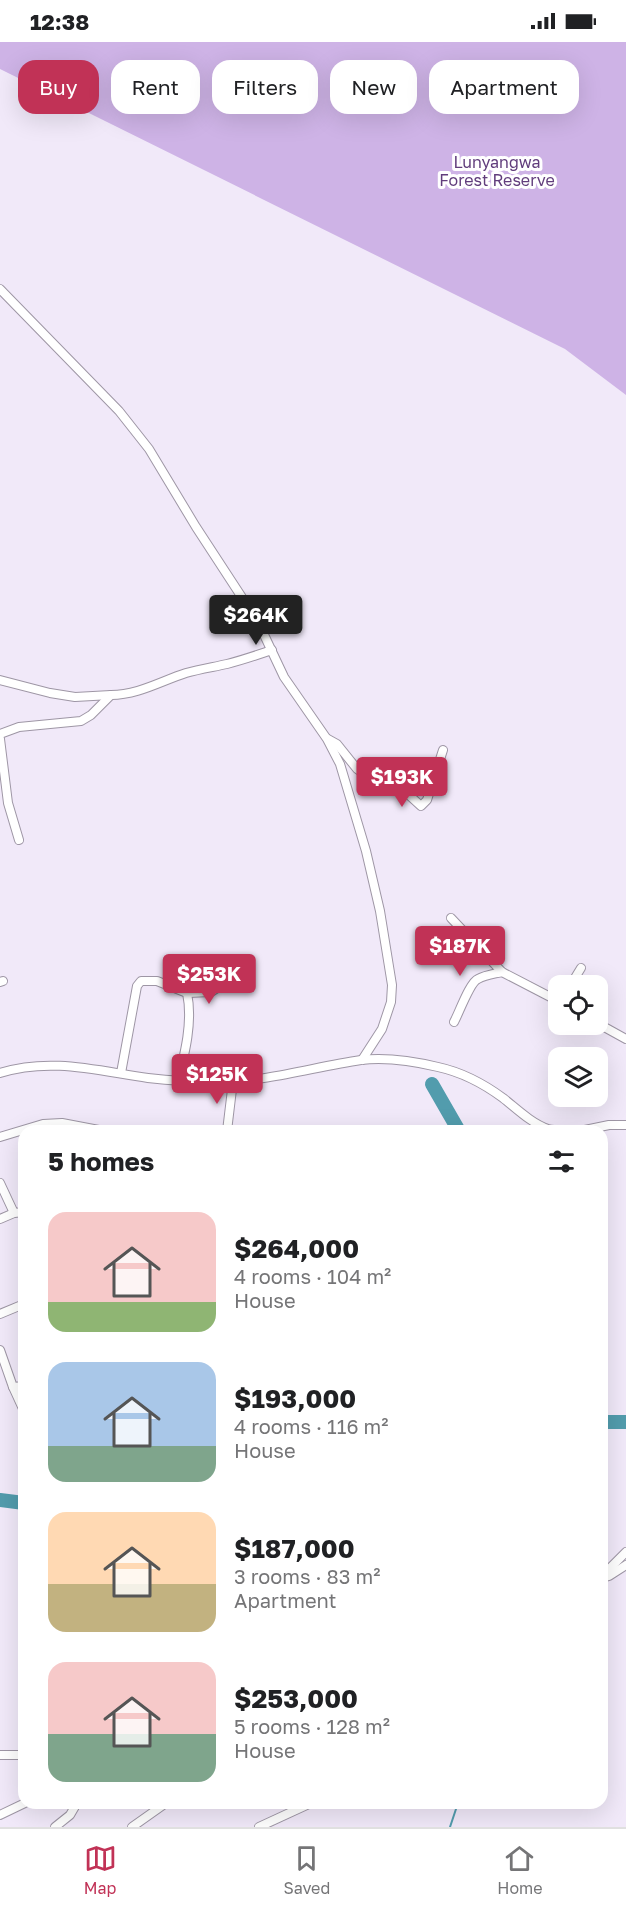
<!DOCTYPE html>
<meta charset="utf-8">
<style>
body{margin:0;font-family:"Golos Text",sans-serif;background:#f2f2f2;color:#202124;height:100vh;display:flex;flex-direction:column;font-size:22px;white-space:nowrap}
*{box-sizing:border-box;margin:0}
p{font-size:20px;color:#757577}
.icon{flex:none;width:33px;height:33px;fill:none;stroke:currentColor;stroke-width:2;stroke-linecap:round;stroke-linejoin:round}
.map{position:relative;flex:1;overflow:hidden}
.drawer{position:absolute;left:18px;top:1083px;width:590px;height:684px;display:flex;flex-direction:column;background:#fff;border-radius:18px;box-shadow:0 6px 24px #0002}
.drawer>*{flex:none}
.hud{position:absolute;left:18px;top:18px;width:591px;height:54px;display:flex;gap:12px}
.buttons{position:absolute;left:548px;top:933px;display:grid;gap:12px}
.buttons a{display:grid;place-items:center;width:60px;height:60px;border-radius:12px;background:#fff;box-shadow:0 6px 24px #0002;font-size:30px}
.price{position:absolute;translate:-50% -51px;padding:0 14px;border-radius:6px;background:#c13256;color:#fff;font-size:20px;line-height:39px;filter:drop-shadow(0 2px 3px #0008)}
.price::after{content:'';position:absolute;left:50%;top:36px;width:18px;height:14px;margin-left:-9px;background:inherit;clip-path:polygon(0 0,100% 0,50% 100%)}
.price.selected{background:#222;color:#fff}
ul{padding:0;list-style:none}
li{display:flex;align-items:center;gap:18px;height:150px;padding:0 30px}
li span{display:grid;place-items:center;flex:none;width:168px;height:120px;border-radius:18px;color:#555}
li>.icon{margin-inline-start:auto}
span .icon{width:72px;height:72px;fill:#fffc;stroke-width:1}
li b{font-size:26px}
h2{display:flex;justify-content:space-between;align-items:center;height:72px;padding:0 30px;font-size:26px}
.tag{padding:0 21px;border-radius:18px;background:#fff;box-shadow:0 6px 24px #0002;font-size:21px;line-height:54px}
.tag.selected{background:#c13256;color:#fff}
.status{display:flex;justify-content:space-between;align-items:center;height:42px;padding:0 30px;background:#fff;direction:ltr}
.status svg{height:16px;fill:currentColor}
.dock{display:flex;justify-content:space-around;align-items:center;height:84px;border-top:2px solid #e0e0e0;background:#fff;font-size:16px;color:#757577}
.dock a{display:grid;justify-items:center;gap:3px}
.dock .selected{color:#c13256}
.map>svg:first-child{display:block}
.green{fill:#ceb3e6}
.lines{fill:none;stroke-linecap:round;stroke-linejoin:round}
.stream{stroke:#529cad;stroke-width:2}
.river{stroke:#529cad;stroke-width:14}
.street-casing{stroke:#9e96a5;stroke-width:10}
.street{stroke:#fff;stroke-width:8}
.labels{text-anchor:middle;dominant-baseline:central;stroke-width:6;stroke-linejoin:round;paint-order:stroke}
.park-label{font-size:16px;fill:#613d7c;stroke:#fff}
</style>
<div class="status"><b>12:38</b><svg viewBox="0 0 49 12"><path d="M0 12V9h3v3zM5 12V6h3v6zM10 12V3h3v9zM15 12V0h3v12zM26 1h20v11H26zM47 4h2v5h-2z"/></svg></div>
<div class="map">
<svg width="626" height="1785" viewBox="0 0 626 1785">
<rect width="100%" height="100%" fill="#f1e9f9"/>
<path class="green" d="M0 0H626V353L565 307 0 27Z"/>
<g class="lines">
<path class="stream" d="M450 1785 458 1761"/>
<g class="river">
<path d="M432 1042 459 1089"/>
<path d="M602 1380H626"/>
<path d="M0 1458 24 1461"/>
</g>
<g class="street-casing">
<g id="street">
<path d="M0 247 119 369 149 407 196 485 258 580 284 635 327 697 340 722 366 809 380 869 392 943 391 960 382 987 362 1018"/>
<path d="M0 638 50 651 75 655 111 653"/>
<path d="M0 692 19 685 81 679 91 673 111 653C138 653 161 639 186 631 200 627 214 625 227 622 243 618 257 613 272 608"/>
<path d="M0 697 8 761 19 798"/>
<path d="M328 697 337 702 357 727 377 741H394L398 743 421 764 427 758 443 708"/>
<path d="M451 876 502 930 558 959"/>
<path d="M0 940 3 939"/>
<path d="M570 944 581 926"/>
<path d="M187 951 211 950 222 943"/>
<path d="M454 980C459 971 470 940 478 937 485 933 494 932 502 930"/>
<path d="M597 981 626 997"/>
<path d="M0 1031C50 1015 98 1029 148 1036 173 1039 197 1040 221 1040 269 1039 314 1025 361 1018 386 1015 413 1019 438 1025 461 1030 484 1042 503 1056 517 1067 531 1081 548 1087 555 1089 563 1088 571 1089"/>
<path d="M121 1031 137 944 141 939H157L187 951C193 979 185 1011 178 1039"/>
<path d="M227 1089 233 1039"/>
<path d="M580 1089 609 1083H626"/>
<path d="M0 1095 43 1082 62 1081 104 1089"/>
<path d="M0 1141 14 1171"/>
<path d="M0 1177 14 1171 24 1170"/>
<path d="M0 1272 24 1262"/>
<path d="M0 1308 13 1345 24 1344"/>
<path d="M13 1345 24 1369"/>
<path d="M602 1534 626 1510"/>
<path d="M602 1536 609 1534 626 1523"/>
<path d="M0 1713H24"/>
<path d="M0 1773 25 1761"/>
<path d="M55 1785 70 1773 77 1761"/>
<path d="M132 1785 166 1761"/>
<path d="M259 1785 311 1761"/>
</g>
</g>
<use href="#street" class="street"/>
</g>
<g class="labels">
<g class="park-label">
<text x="497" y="120">Lunyangwa<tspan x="497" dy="18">Forest Reserve</tspan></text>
</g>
</g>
</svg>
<div class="buttons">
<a><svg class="icon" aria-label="locate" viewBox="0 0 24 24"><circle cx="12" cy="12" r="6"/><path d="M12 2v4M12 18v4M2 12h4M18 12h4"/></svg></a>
<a><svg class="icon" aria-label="layers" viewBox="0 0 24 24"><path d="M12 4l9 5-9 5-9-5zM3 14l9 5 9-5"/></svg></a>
</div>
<b class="price selected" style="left:256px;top:604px">$264K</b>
<b class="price" style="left:402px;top:766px">$193K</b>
<b class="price" style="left:460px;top:935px">$187K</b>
<b class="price" style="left:209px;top:963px">$253K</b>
<b class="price" style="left:217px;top:1063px">$125K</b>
<div class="hud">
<a class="tag selected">Buy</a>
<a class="tag">Rent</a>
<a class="tag">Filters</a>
<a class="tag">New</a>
<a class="tag">Apartment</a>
</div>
<section class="drawer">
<h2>5 homes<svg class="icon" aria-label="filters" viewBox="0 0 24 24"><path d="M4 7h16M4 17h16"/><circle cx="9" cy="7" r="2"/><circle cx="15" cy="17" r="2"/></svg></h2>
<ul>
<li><span style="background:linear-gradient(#f6c9c9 75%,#8fb573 0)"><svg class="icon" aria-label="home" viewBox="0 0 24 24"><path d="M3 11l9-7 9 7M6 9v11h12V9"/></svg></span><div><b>$264,000</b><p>4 rooms · 104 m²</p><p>House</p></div></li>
<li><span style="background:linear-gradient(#a9c7e8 70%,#7fa58c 0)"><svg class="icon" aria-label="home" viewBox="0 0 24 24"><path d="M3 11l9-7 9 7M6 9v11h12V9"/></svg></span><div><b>$193,000</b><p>4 rooms · 116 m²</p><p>House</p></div></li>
<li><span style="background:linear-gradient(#ffd9b3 60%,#c2b280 0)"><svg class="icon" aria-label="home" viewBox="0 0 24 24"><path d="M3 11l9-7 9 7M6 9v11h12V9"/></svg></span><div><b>$187,000</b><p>3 rooms · 83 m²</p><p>Apartment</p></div></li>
<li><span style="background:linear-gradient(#f6c9c9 60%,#7fa58c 0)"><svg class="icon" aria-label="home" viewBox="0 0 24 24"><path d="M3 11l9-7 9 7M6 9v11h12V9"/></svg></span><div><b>$253,000</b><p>5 rooms · 128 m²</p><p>House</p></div></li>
</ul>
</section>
</div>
<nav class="dock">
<a class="selected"><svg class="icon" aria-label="map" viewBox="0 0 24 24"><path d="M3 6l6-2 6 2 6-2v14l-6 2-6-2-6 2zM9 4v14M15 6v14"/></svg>Map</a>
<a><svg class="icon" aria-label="saved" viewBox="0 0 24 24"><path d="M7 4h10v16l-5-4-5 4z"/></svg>Saved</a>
<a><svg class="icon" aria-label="home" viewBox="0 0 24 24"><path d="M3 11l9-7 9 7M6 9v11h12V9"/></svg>Home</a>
</nav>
